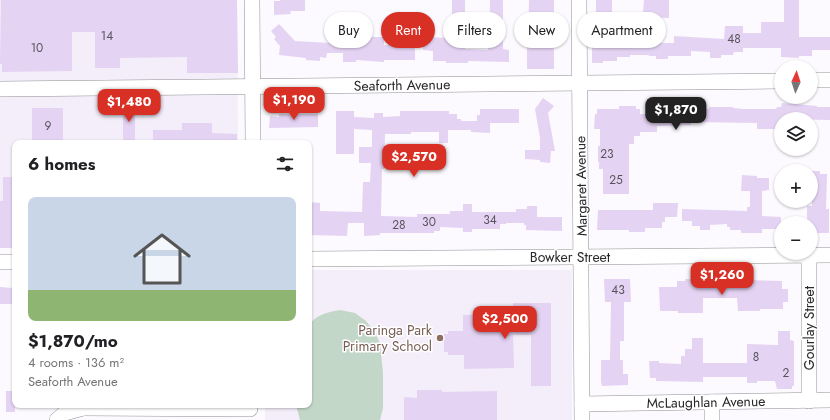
<!DOCTYPE html>
<meta charset="utf-8">
<style>
body{margin:0;font-family:Jost,sans-serif;background:#f2f2f2;color:#202124;height:100vh;display:flex;flex-direction:column;font-size:15px;white-space:nowrap}
*{box-sizing:border-box;margin:0}
p{font-size:13px;color:#757577}
.icon{flex:none;width:22px;height:22px;fill:none;stroke:currentColor;stroke-width:2;stroke-linecap:round;stroke-linejoin:round}
.map{position:relative;flex:1;overflow:hidden}
.sheet{position:absolute;left:12px;top:140px;width:300px;height:268px;display:flex;flex-direction:column;background:#fff;border-radius:8px;box-shadow:0 1px 3px #0004}
.sheet>*{flex:none}
.banner{position:absolute;left:324px;top:12px;width:380px;height:36px;display:flex;gap:8px}
.needle{width:26px;rotate:3deg}
.buttons{position:absolute;left:774px;top:60px;display:grid;gap:8px}
.buttons a{display:grid;place-items:center;width:44px;height:44px;border-radius:50%;background:#fff;box-shadow:0 1px 3px #0004;font-size:20px}
.price{position:absolute;translate:-50% -34px;padding:0 9px;border-radius:8px;background:#d93025;color:#fff;font-size:13px;line-height:26px;filter:drop-shadow(0 1px 2px #0008)}
.price::after{content:'';position:absolute;left:50%;top:24px;width:12px;height:9px;margin-left:-6px;background:inherit;clip-path:polygon(0 0,100% 0,50% 100%)}
.price.active{background:#222;color:#fff}
ul{padding:0;list-style:none}
li{display:grid;align-content:center;gap:8px;height:212px;padding:0 16px}
li span{display:grid;place-items:center;height:124px;border-radius:8px;color:#555}
li>.icon{margin-inline-start:auto}
span .icon{width:72px;height:72px;fill:#fffc;stroke-width:1}
li b{font-size:17px}
h2{display:flex;justify-content:space-between;align-items:center;height:48px;padding:0 16px;font-size:17px}
.pill{padding:0 14px;border-radius:18px;background:#fff;box-shadow:0 1px 3px #0004;font-size:14px;line-height:36px}
.pill.active{background:#d93025;color:#fff}
.map>svg:first-child{display:block}
.built{fill:#f3eef9}
.green{fill:#c3d7c8}
.building{fill:#e5d3f3}
.lines{fill:none;stroke-linecap:round;stroke-linejoin:round}
.minor-casing{stroke:#918f93;stroke-width:16}
.minor{stroke:#fff;stroke-width:15}
.education-dot{fill:#8d6e63;stroke:#fff;stroke-width:1.5}
.labels{text-anchor:middle;dominant-baseline:central;stroke-width:3;stroke-linejoin:round;paint-order:stroke}
.number-label{font-size:12px;fill:#58535c}
.street-label{font-size:14px;fill:#29282a;stroke:#fff}
.education-label{font-size:14px;fill:#785e54;stroke:#fff;text-anchor:end}
</style>
<div class="map">
<svg width="830" height="420" viewBox="0 0 830 420">
<rect width="100%" height="100%" fill="#fcfafe"/>
<g class="built">
<path d="M0 0H237L238 143H15V247L0 248Z"/>
<path d="M309 270H572V420H265V405H309Z"/>
</g>
<path class="green" d="M340 310 355 313 366 321 374 331 380 343 383 373V408L380 420H300L296 405H309V325C317 314 328 312 340 310Z"/>
<g class="building">
<path d="M1 0H237L238 73H187V57L120 58V68H95V32H72V71L2 72V64H0Z"/>
<path d="M280 0H305V11H290L291 14 274 15V1H280Z"/>
<path d="M452 0H465V49L488 50V48H489L490 0H503V49L509 50V62L468 61V63H446V61H433V51L423 50V37L452 38Z"/>
<path d="M529 0H554V69H527V40H528Z"/>
<path d="M596 0H612V42H638V43H674V36L724 39 725 26H743V33H761V22H784V0H799V37H830V50H812V56H799V58L781 57V48H743V52H734L733 55H721V58H710V52L691 51V56H668V59H656V56H649V55H630V57H617V61H603V63H592V34H596Z"/>
<path d="M644 0H669V18H656L655 14H652V12H643Z"/>
<path d="M279 24 295 41 329 43V41H334V25H347V34H368V37H384V45H415V60H384V62L356 60V62H343V53H327L326 58 320 57V61L306 60V58L279 55 280 46 274 39 276 37 271 31Z"/>
<path d="M543 98 554 106 548 113 555 151H551L550 163 540 162V160L525 159V150H540V138L535 109Z"/>
<rect x="123" y="103" width="12" height="40"/>
<path d="M782 103 817 106V107H830V120L781 119V129H757V123L691 122V125L657 126V132H640V136H634V144H629V194H603V169H599V162H598V146H600V129H594L595 114H597V109H619V106H636V109H640V114H658V109H682V112H703V109H709V107H733V108L744 109H776L777 107H781Z"/>
<rect x="32" y="108" width="31" height="35"/>
<path d="M480 109H519V123H490V133L471 132V130H448V143H439V132H411V134H385L384 169H382L381 216 417 217V214H450V211H463V204H472V212H516V209H527V206H537V217H562V231L526 230V225H524V223H506V224H500V229H472V232H463V228L440 227V231H434V233H380V235L364 236V223H348L347 236 309 235V202L320 203V211L362 212 363 182H370L371 163H359V147H372V130L354 129V154H336V111H354V117L374 118V113H383V117L400 116V111H449V114H457V119H461V121H477V115H480Z"/>
<path d="M279 114H318V127L269 128 270 116 279 117Z"/>
<path d="M182 123H212V133L237 134V143H153V130H182Z"/>
<path d="M811 171H820V174H827L826 209H829V233H811V223H807V206H812Z"/>
<path d="M742 175 757 176V178H769V190L762 191V216L781 217V229H762V233H741V230H730V227H727V224L710 225V230H700V226H692V221H682V209L747 211V207H750V191H741Z"/>
<path d="M3 177H15V248H0V201H3Z"/>
<path d="M653 203H678L677 217H665V222H662V228H645V232H629V230H597L598 210H653Z"/>
<path d="M604 279H630L631 302H624V341H620V360H623V374H628V385L602 386 601 382V360H610L611 302H605Z"/>
<path d="M685 279 719 280V287L749 286V280L782 281V289H788V302H783V309H760V311H738L737 298H703V313H678V311H660L659 287H677V281H685Z"/>
<path d="M0 287 12 288V304H0Z"/>
<path d="M513 303H551V386H531V335H513L514 368 464 369V355H448V352H444V334H448V331H463V315L513 314Z"/>
<path d="M778 331H790V340L794 341V386H792V389H777L775 381H757V383H747V377H703V382L656 381V378H650L649 361H659V363L681 364V356H685V349H692V338H703V363H747V344L778 345Z"/>
<path d="M417 390H442V392L497 391V420H404V397L417 398Z"/>
<rect x="6" y="391" width="9" height="21"/>
</g>
<g class="lines">
<g class="minor-casing">
<g id="minor">
<path d="M252 0 253 143"/>
<path d="M579 0 582 420"/>
<path d="M811 80H830"/>
<path d="M0 89 781 81"/>
<path d="M809 255V401"/>
<path d="M309 259 830 255"/>
<path d="M0 262H15"/>
<path d="M712 402V420"/>
<path d="M582 404 830 400"/>
<path d="M83 405V408L250 409"/>
<path d="M57 420 65 413 83 408"/>
</g>
</g>
<use href="#minor" class="minor"/>
</g>
<circle class="education-dot" cx="440" cy="338" r="4"/>
<g class="labels">
<g class="number-label">
<text x="107" y="36">14</text>
<text x="734" y="39">48</text>
<text x="37" y="48">10</text>
<text x="48" y="126">9</text>
<text x="607" y="154">23</text>
<text x="616" y="180">25</text>
<text x="490" y="220">34</text>
<text x="429" y="222">30</text>
<text x="399" y="225">28</text>
<text x="618" y="290">43</text>
<text x="756" y="357">8</text>
<text x="786" y="373">2</text>
</g>
<g class="street-label">
<text transform="translate(402 85) rotate(-1)">Seaforth Avenue</text>
<text transform="translate(581 186) rotate(-91)">Margaret Avenue</text>
<text x="570" y="257">Bowker Street</text>
<text transform="translate(809 328) rotate(-90)">Gourlay Street</text>
<text transform="translate(706 402) rotate(-1)">McLaughlan Avenue</text>
</g>
<g class="education-label">
<text x="432" y="330">Paringa Park<tspan x="432" dy="16">Primary School</tspan></text>
</g>
</g>
</svg>
<div class="buttons">
<a><svg class="needle" viewBox="-14 -14 28 28"><path d="M0-13l5 13h-10z" fill="#e53935"/><path d="M0 13l5-13h-10z" fill="#757577"/></svg></a>
<a><svg class="icon" aria-label="layers" viewBox="0 0 24 24"><path d="M12 4l9 5-9 5-9-5zM3 14l9 5 9-5"/></svg></a>
<a>+</a>
<a>−</a>
</div>
<b class="price" style="left:294px;top:121px">$1,190</b>
<b class="price" style="left:129px;top:123px">$1,480</b>
<b class="price active" style="left:676px;top:131px">$1,870</b>
<b class="price" style="left:414px;top:178px">$2,570</b>
<b class="price" style="left:722px;top:296px">$1,260</b>
<b class="price" style="left:505px;top:340px">$2,500</b>
<div class="banner">
<a class="pill">Buy</a>
<a class="pill active">Rent</a>
<a class="pill">Filters</a>
<a class="pill">New</a>
<a class="pill">Apartment</a>
</div>
<section class="sheet">
<h2>6 homes<svg class="icon" aria-label="filters" viewBox="0 0 24 24"><path d="M4 7h16M4 17h16"/><circle cx="9" cy="7" r="2"/><circle cx="15" cy="17" r="2"/></svg></h2>
<ul>
<li><span style="background:linear-gradient(#c9d6e8 75%,#8fb573 0)"><svg class="icon" aria-label="home" viewBox="0 0 24 24"><path d="M3 11l9-7 9 7M6 9v11h12V9"/></svg></span><div><b>$1,870/mo</b><p>4 rooms · 136 m²</p><p>Seaforth Avenue</p></div></li>
</ul>
</section>
</div>
